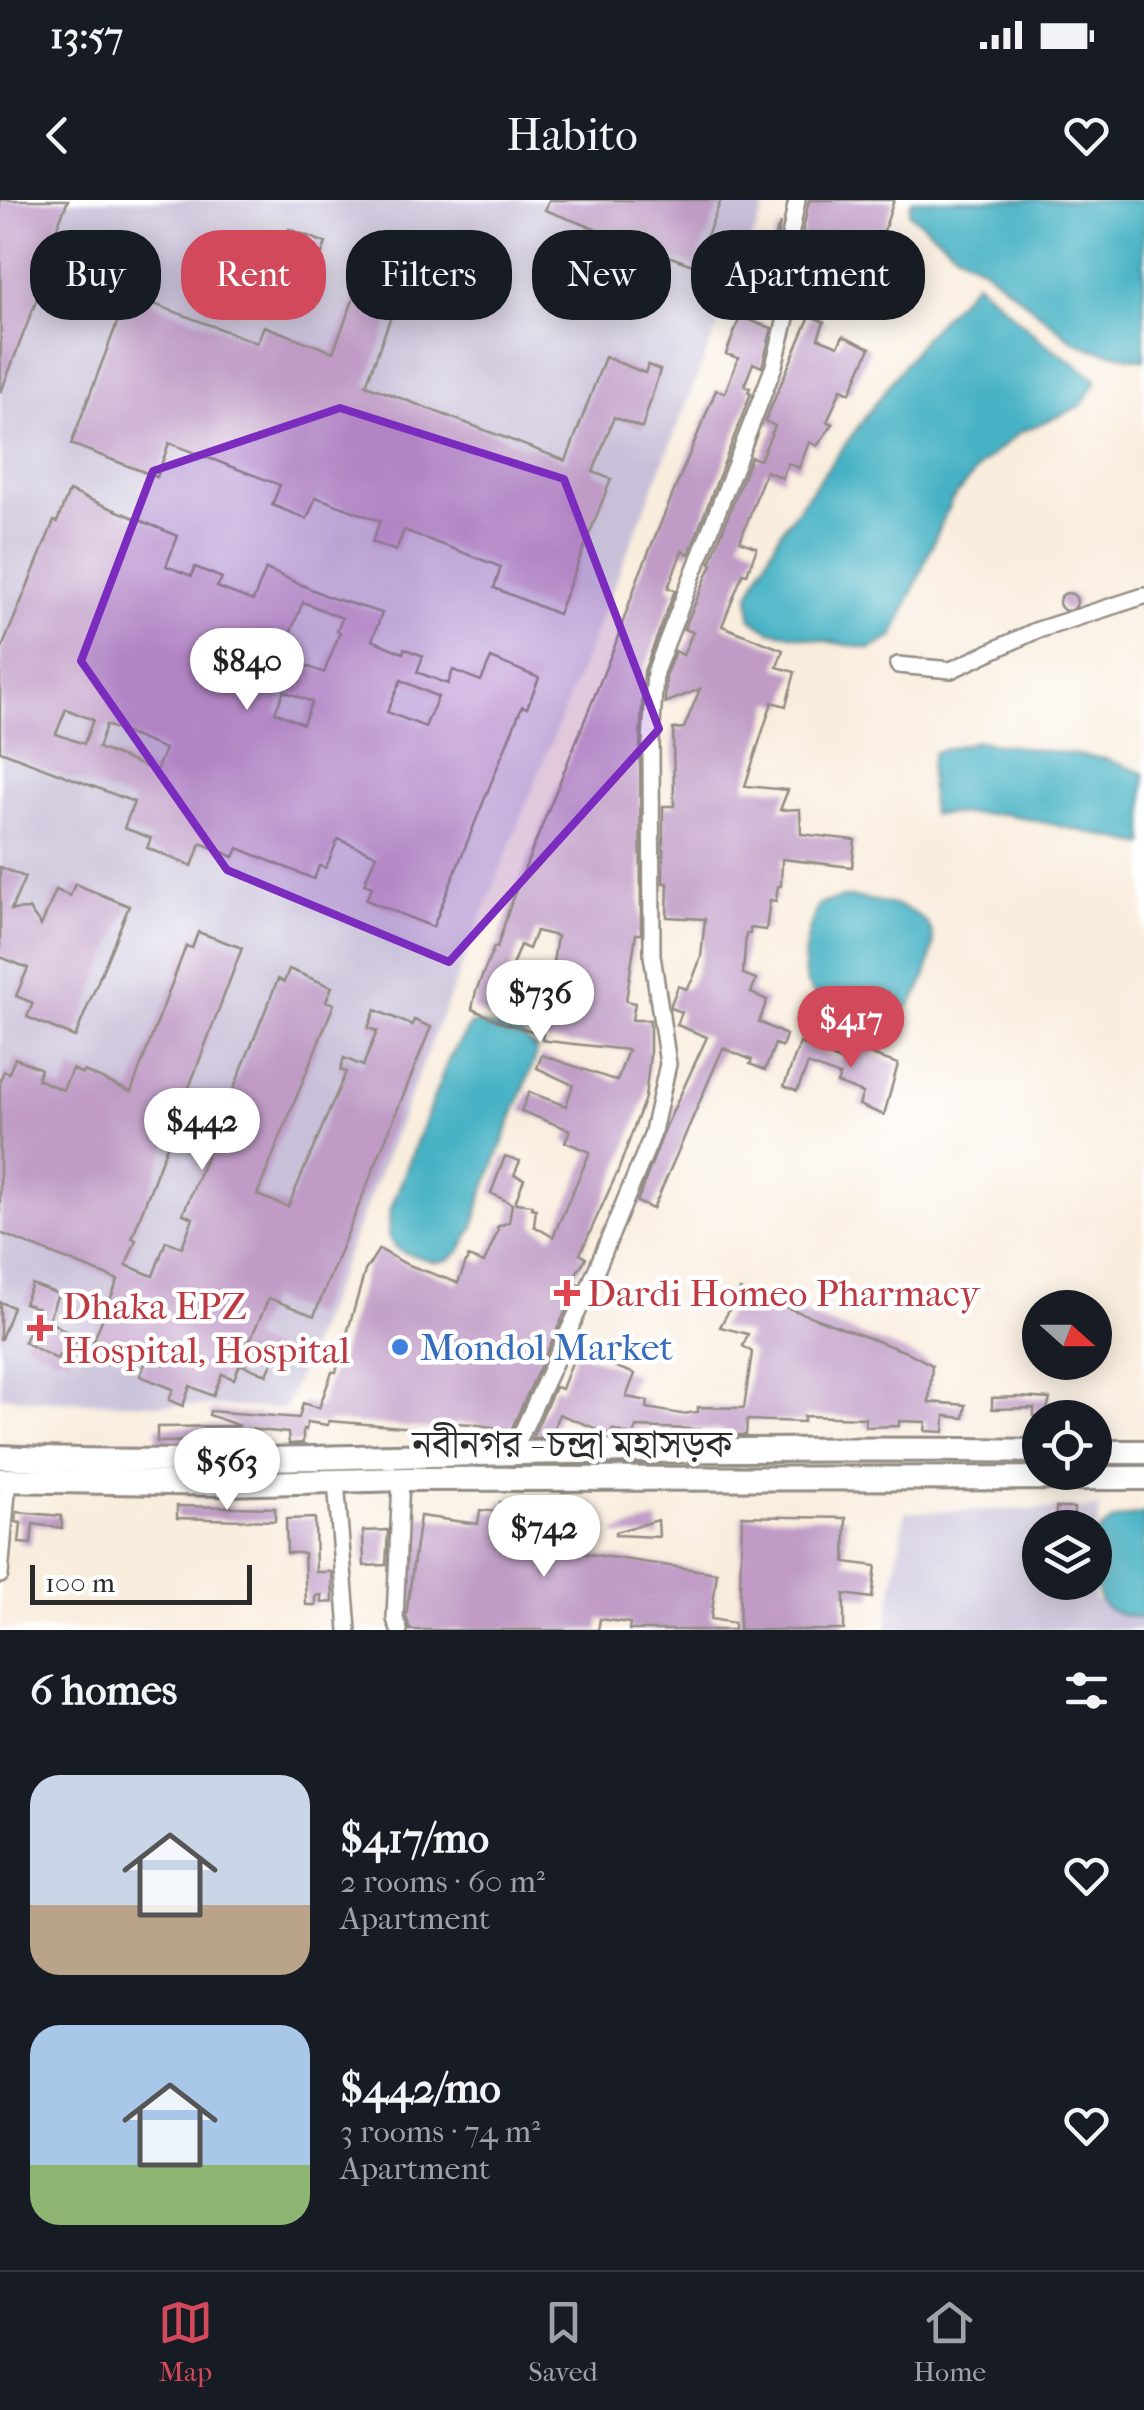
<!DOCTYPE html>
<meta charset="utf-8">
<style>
body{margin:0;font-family:"IM FELL French Canon","Noto Serif Bengali",serif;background:#20242c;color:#f1f3f6;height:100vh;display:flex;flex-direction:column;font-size:38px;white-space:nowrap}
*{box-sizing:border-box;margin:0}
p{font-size:32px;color:#9ea1a6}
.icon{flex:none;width:55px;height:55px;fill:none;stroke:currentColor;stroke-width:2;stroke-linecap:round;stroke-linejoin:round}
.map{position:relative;height:1430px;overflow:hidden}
.side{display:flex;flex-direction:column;background:#171b24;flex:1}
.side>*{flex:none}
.top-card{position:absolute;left:30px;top:30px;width:1085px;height:90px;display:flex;gap:20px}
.needle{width:65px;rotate:111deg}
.tools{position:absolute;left:1022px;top:1090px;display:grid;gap:20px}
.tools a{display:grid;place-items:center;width:90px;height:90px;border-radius:50%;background:#171b24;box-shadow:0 5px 25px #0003;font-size:50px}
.scale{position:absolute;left:30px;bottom:25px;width:222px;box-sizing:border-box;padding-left:10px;border:5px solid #2b2b2b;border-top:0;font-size:28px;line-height:35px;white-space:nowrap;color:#2b2b2b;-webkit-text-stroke:8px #fff;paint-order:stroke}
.price{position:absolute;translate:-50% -85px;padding:0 22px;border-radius:35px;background:#fff;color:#222;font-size:32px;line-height:65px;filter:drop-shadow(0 2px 5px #0008)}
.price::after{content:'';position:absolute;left:50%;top:60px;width:30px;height:22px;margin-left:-15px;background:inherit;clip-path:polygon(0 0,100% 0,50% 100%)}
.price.current{background:#d1495b;color:#fff}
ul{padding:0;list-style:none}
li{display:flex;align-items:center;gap:30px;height:250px;padding:0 30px}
li span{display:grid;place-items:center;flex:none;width:280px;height:200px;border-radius:30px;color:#555}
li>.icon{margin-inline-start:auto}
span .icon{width:120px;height:120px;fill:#fffc;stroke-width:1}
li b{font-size:42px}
h2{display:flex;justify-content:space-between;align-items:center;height:120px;padding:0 30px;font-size:42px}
.pill{padding:0 35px;border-radius:40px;background:#171b24;box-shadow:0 5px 25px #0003;font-size:35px;line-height:90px}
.pill.current{background:#d1495b;color:#fff}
.status{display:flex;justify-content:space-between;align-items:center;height:70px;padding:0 50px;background:#171b24;direction:ltr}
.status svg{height:28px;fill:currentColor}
header{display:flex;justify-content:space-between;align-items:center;height:130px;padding:0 30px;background:#171b24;font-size:45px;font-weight:600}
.tabs{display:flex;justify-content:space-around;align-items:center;height:140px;border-top:2px solid #363941;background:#171b24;font-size:28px;color:#9ea1a6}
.tabs a{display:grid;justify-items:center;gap:5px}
.tabs .current{color:#d1495b}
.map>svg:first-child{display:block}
.industrial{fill:#c8bfd8}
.water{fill:#47b2c5;stroke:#396e78;stroke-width:2.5}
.building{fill:#bf9bc6;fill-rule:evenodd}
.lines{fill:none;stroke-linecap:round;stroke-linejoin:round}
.minor-casing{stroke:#928c84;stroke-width:20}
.highway-casing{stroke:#928c84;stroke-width:28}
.minor{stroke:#fff;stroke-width:15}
.highway{stroke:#fff;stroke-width:22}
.marked{fill:#7b2cbf;fill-opacity:0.2;stroke:#7b2cbf;stroke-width:8;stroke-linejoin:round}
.health-dot{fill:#e0444e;stroke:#fff;stroke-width:4}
.shop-dot{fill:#3f7fe0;stroke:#fff;stroke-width:4}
.labels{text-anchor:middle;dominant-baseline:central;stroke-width:9;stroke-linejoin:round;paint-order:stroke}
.health-label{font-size:38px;fill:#be3a42;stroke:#fff;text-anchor:start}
.shop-label{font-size:38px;fill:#366cbe;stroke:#fff;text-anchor:start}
.street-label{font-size:38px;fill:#2b2b2b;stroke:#fff}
</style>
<div class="status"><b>13:57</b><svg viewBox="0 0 49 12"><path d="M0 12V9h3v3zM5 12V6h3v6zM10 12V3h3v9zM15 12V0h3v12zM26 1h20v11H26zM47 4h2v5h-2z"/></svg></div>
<header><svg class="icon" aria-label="back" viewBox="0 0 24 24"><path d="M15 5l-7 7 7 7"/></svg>Habito<svg class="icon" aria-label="heart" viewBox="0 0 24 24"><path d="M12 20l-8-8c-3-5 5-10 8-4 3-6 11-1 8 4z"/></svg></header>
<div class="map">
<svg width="1144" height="1430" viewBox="0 0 1144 1430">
<rect width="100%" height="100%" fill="#fff"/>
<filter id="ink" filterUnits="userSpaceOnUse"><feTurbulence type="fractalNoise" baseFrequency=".01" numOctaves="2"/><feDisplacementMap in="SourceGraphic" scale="20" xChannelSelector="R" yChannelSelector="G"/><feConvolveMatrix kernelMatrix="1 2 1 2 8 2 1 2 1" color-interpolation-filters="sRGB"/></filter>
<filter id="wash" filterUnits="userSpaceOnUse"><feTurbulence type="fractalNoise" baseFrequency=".0048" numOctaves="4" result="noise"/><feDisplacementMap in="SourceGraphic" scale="40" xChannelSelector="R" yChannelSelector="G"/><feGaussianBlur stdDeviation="2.25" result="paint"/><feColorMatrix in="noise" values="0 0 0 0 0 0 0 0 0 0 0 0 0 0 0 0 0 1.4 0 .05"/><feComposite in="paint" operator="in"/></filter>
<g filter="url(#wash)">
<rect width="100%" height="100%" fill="#f9eddd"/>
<g class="industrial">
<path d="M0 0H768L285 1209 35 1200 0 1196Z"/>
<path d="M1099 1308 1095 1374V1328H1040V1382L1094 1383V1400L1144 1406V1430H886L905 1312Z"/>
</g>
<g class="water">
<path d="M912 0H1144V160L1092 149 1072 140 984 68 960 55 909 13Z"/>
<path d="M976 82 1040 139 1095 178 1096 183 1080 207 1020 232 982 264 951 301 893 437 870 449 770 431 751 419 749 394 780 333 925 136Z"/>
<path d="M977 541 1106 559 1144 573V645L1006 614H931L930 568 934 552Z"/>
<path d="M848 697C873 700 923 705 932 733 935 743 931 754 929 764 924 787 914 803 898 818 882 821 867 814 852 809 840 804 825 801 815 794 793 776 809 725 819 704Z"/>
<path d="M478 823 520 834 536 849 535 859 482 996 474 1027 460 1051 448 1060 435 1062 403 1052 395 1047 388 1036 390 1011 448 860 471 824Z"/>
<path d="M1144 1313V1419C1102 1413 1095 1405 1095 1365 1095 1354 1094 1343 1098 1333L1113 1320Z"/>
</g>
<g id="blocks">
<g class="building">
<path d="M0 0H68L51 42 56 44 46 75 1 192Z"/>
<path d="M549 0H721L695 66 545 10Z"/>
<path d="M809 0H894L882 37 876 35 870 53 859 50 856 59 848 56 840 80 826 75 823 84 795 71Z"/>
<path d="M780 23 772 77 764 100 752 95Z"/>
<path d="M289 29 326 43 319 61 283 45Z"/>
<path d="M380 40 414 53 366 185 566 261 605 157 645 173 648 165 660 170 642 228 614 217 593 272 611 279 558 414 494 388 501 367 404 330 396 351 372 342 380 321 316 297 307 319 272 305 280 285 169 243 157 277 71 244 128 94 257 143 264 126 333 152 372 51 375 52Z"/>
<path d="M810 116 824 122 818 138 838 146 843 136 870 148 850 193 841 189 827 222 833 224 817 246 809 242 799 268 788 263 782 278 766 271 740 341 757 348 747 374 743 373 722 426 783 450 777 467 795 472 786 506 772 502 745 586 788 590 780 610 800 609 801 634 855 640 852 667 782 659 781 686H778L776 701 770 700 766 730 750 728V734H746L743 774 756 779 751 793 767 800 759 822 786 835 782 847 775 844 765 870 750 864 752 860 723 848 653 1009 637 1002 666 926 707 837 677 825 682 812 671 808V804L678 786 686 789 692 781 701 757 705 719 667 717 668 683H663V606H674L673 529 684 528 700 489 665 503 666 474 675 451 683 455 693 432 684 429 712 364 710 363 751 257 760 260 775 226 765 221Z"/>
<path d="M740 117 772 128 763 163 762 167 753 163 744 186 750 188 748 192 751 193 689 354 682 351 668 388 675 390 644 471 640 543 641 734H636L626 801 635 803 632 820H650V855L645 898 618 971 580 1054 586 1058 572 1080 578 1084 511 1230 473 1224 455 1223 454 1227 428 1229 329 1221 328 1225 307 1222 306 1230 303 1229V1243L289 1244 288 1233 248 1229 246 1241 217 1238V1241L157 1242V1227L240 1226 209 1215 210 1211 299 1218 303 1203 319 1208 332 1172H336L365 1071 379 1049 406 1064 458 1083 468 1057 484 1063 498 1031 497 1027 509 1022 512 1004 491 993 505 956 520 961 514 975 524 979 515 1003 532 1005 531 1008 536 1009 534 1026 553 1037 590 952 565 942 570 930 521 911 529 892 566 906 573 885 537 868 542 855 617 881 628 850 548 841 542 840 543 834 503 823 472 809 476 791 494 747 497 748 512 700 615 445 638 378 716 190 725 193 738 158 726 154ZM536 731 557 736 548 798 512 784 514 778 508 776 520 745 529 749Z"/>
<path d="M69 291 178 336 166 366 192 376 195 367 222 378 217 387 253 401 266 369 329 397 382 413 372 440 403 453 404 448 423 456 417 472 448 484 453 470 481 481 491 458 539 478 527 508 522 506 433 727 366 700 372 687 364 684 376 655 338 639 326 668 319 666 314 679 238 648 234 657 201 643 192 666 147 648 151 638 124 628 134 602 0 551V453L54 321 57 322ZM303 402 342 418 337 431 340 432 324 473 281 456ZM401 480 438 497 425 527 387 512ZM284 491 312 502 303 524 275 512ZM66 509 93 520 84 544 56 534ZM106 525 165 549 156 571 98 548Z"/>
<circle cx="1068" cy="402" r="9"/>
<path d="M0 667 25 677 11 710 29 709 41 726 56 690 70 696 75 684 129 706 75 837 27 817 33 803 16 796 28 768 0 757Z"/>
<path d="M198 732 242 748 132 1038 136 1040 126 1065 153 1076 166 1041 182 1047 193 1018 183 1014 278 779 284 782 289 769 332 787 326 801 334 804 257 995 288 1007 346 872 340 870 344 858 363 866 377 831 368 828 375 810 412 825 414 820 431 827 314 1116 269 1098 250 1140 277 1151 267 1175 240 1164 234 1179 222 1174 213 1196 190 1186 183 1206 169 1200 173 1189 140 1176 150 1152 120 1140 118 1146 109 1143 107 1150 92 1145 118 1080 0 1033V880L4 871 9 873 15 858 41 869 37 879 63 890 72 869 83 874 84 871 131 892 186 746 192 748Z"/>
<path d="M854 831 878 840 872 855 898 864 884 915 859 905 863 893 837 883 840 876 808 864 797 891 784 886 800 843 840 861Z"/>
<path d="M32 1084 58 1094 48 1121 78 1137 69 1159 59 1155 57 1159 24 1142 38 1108 24 1103Z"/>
<path d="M740 1090 909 1153 932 1165 929 1202 966 1205 964 1218 945 1216 944 1232 925 1231 926 1222 899 1221V1226L865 1227V1218L804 1216V1222L747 1220 746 1235H730V1232L716 1230 636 1227 633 1236 612 1229 610 1234 559 1214 551 1235 546 1233 544 1238H532L555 1187 562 1189 576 1152 635 1174 626 1197 648 1201 647 1208 681 1214 698 1212V1207L744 1208 752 1152 743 1146 748 1134 720 1127Z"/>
<path d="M0 1102 13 1107 1 1139H0Z"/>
<path d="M1019 1197 1050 1199 1045 1217 1034 1216V1208L992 1209V1198Z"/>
<path d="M539 1299 567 1301 565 1317 588 1319 586 1333 543 1331 542 1347 717 1373 711 1419 734 1423V1430H629L630 1423 600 1419 598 1430H410L406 1416 420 1316 478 1324 480 1310 499 1312 500 1302 538 1306Z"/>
<path d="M177 1306 275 1308V1321L177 1318Z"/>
<path d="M1056 1308H1074V1325H1055Z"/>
<path d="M17 1312 61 1316 62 1328 33 1324 31 1344 19 1343 21 1323 16 1322Z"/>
<path d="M742 1316 846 1318 845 1362 876 1366 872 1398 844 1394V1430H739Z"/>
<path d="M315 1318 316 1372H332L333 1402 322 1403V1395L316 1396V1405H306L304 1353H287L286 1319Z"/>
<path d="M658 1320 659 1337 615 1335V1332Z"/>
<path d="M388 1330 386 1365 364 1366 363 1331Z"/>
</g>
</g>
</g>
<g filter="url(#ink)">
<use href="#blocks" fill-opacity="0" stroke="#928c84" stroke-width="2.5"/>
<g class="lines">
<g class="minor-casing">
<g id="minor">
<path d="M898 465 951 470 1035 431 1144 396"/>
<path d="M512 1254 590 1085 652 936 668 864 652 755 651 543 655 472 774 166 789 106 783 73 797 0"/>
<path d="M336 1281 348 1430"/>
<path d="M0 1375 8 1280"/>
<path d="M399 1430 395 1419 401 1279"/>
</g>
</g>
<g class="highway-casing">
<g id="highway">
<path d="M1095 1252H1144"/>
<path d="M0 1257C145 1265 288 1258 433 1255 635 1250 838 1248 1040 1251"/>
<path d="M0 1280 224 1284 406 1279 1144 1278"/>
</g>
</g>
<use href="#minor" class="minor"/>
<use href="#highway" class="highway"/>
</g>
</g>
<path class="marked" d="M340 208 564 279 659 529 449 762 227 670 81 461 153 271Z"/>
<g class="health-dot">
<path d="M562 1078h10v10h10v10h-10v10h-10v-10h-10v-10h10z"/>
<path d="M35 1113h10v10h10v10h-10v10h-10v-10h-10v-10h10z"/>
</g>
<circle class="shop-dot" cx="400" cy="1147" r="10"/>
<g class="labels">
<g class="health-label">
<text x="587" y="1093">Dardi Homeo Pharmacy</text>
<text x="62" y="1106">Dhaka EPZ<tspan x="62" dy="44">Hospital, Hospital</tspan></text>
</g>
<g class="shop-label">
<text x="420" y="1147">Mondol Market</text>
</g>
<g class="street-label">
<text x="572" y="1244">নবীনগর - চন্দ্রা মহাসড়ক</text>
</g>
</g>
</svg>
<div class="tools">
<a><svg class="needle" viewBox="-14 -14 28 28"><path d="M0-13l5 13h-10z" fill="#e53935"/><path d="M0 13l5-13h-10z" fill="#9ea1a6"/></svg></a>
<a><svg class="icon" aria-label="locate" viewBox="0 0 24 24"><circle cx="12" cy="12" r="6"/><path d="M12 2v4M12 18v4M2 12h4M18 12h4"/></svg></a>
<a><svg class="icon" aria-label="layers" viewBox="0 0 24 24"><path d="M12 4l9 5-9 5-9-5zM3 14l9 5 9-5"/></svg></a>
</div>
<div class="scale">100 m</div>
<b class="price" style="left:247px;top:513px">$840</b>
<b class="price" style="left:540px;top:845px">$736</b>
<b class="price current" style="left:851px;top:871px">$417</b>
<b class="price" style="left:202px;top:973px">$442</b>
<b class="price" style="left:227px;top:1313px">$563</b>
<b class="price" style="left:544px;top:1380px">$742</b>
<div class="top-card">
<a class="pill">Buy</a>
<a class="pill current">Rent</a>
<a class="pill">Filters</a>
<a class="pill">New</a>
<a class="pill">Apartment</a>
</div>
</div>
<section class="side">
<h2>6 homes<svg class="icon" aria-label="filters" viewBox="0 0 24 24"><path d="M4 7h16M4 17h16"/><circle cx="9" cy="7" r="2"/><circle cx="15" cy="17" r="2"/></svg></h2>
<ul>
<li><span style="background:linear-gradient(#c9d6e8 65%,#b9a48a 0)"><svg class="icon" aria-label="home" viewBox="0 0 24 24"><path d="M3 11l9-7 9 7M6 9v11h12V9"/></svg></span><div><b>$417/mo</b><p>2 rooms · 60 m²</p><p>Apartment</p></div><svg class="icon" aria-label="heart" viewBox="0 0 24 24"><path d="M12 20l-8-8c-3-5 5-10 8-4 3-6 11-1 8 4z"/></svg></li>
<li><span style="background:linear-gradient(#a9c7e8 70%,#8fb573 0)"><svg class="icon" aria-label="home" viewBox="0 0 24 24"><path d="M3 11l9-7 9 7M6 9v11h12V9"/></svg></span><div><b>$442/mo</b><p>3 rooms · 74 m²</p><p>Apartment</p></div><svg class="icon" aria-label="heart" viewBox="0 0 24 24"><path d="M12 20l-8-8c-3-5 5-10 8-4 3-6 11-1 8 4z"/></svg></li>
</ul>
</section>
<nav class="tabs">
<a class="current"><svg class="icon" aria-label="map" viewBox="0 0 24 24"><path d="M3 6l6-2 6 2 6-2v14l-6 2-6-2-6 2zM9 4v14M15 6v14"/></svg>Map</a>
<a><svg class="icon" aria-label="saved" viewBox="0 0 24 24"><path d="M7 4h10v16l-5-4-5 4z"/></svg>Saved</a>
<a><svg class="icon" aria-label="home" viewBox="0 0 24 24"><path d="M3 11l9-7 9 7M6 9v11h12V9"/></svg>Home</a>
</nav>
